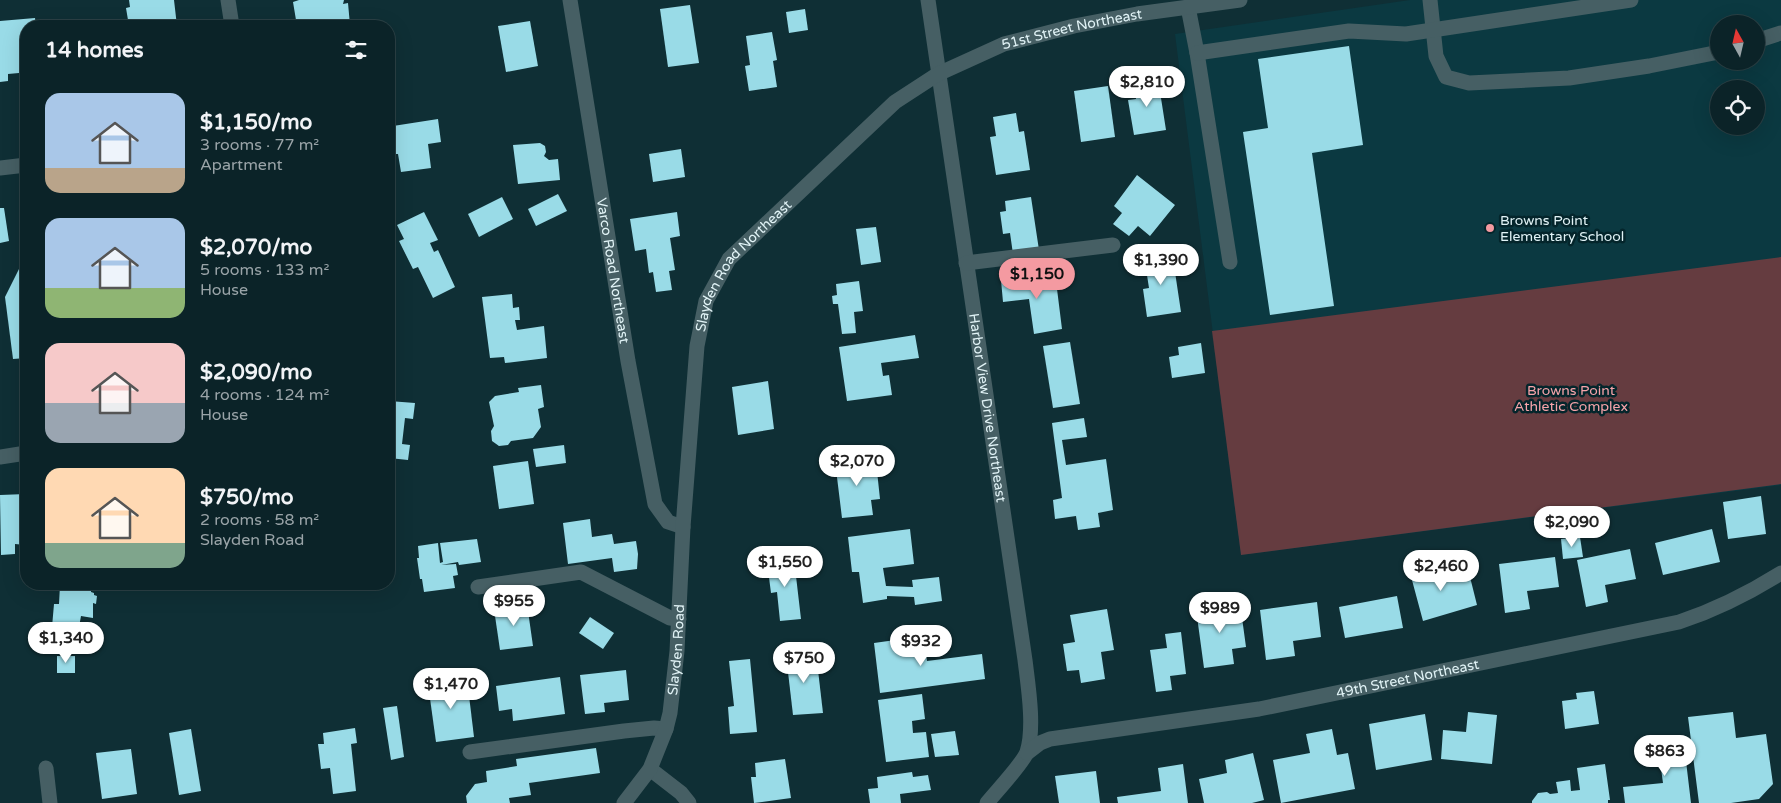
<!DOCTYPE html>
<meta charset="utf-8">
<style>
body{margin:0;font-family:"Varela Round",sans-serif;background:#192f34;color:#f1f3f6;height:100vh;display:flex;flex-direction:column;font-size:19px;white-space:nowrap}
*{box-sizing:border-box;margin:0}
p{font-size:16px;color:#9aa4a8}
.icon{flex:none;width:28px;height:28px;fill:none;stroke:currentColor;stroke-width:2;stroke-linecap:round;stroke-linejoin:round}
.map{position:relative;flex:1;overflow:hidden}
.sheet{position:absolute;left:20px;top:20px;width:375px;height:570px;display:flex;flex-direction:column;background:#0b2328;border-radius:20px;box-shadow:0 5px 20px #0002,0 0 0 1px #2b4045}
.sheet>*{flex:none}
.needle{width:32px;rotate:352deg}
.controls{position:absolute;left:1710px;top:15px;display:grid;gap:10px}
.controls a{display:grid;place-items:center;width:55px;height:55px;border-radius:50%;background:#0b2328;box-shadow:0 5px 20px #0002,0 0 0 1px #2b4045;font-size:25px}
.price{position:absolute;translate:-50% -42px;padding:0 11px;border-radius:18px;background:#fff;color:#222;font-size:16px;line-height:32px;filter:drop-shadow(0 1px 2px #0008)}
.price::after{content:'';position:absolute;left:50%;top:30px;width:15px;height:11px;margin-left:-8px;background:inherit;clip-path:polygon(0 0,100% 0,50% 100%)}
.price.selected{background:#f49aa1;color:#111}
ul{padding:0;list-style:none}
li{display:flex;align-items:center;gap:15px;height:125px;padding:0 25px}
li span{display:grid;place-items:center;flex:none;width:140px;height:100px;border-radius:15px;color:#555}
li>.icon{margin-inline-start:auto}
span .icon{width:60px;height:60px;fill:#fffc;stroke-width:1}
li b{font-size:21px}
h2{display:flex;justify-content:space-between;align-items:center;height:60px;padding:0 25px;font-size:21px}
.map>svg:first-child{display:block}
.built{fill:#0b3941;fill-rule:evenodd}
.green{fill:#653c40}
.building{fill:#99dbe7}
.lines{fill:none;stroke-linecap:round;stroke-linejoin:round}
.minor{stroke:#465f64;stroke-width:15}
.poi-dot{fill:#f49aa1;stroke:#04252b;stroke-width:2}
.labels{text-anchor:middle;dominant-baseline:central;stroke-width:5;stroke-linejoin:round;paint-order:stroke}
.street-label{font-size:14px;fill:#e1f3f6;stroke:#04252b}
.poi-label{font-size:14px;fill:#e1f3f6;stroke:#04252b;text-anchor:start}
.park-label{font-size:14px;fill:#f7a4aa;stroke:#04252b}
</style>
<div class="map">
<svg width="1781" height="803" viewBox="0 0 1781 803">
<rect width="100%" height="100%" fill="#0f2f35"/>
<path class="built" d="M1410 0H1781V485L1241 555 1175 34ZM1719 24H1756V61H1719ZM1719 89H1756V126H1719Z"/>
<path class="green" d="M1781 257V484L1241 555 1212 331Z"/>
<g class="building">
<path d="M129 0H174L177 26H129L126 8 130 7Z"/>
<path d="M299 0H344L343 4 348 3 350 25 297 26 293 2Z"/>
<path d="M690 5 699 63 668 67 660 9Z"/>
<path d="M805 9 808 30 789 33 786 12Z"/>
<path d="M35 18 36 26H26V63L19 64V73L8 74V81L0 82V21Z"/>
<path d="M530 21 538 66 506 72 498 26Z"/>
<path d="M772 32 777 60 773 61 777 87 749 91 745 66 750 65 746 36Z"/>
<path d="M1349 46 1363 145 1312 153 1334 306 1270 315 1243 132 1268 128 1258 59Z"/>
<path d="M1158 79 1166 130 1134 135 1128 100 1136 99 1134 83Z"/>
<path d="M1108 86 1115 137 1081 142 1074 91Z"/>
<path d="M1016 113 1019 132 1024 131 1030 170 996 175 990 137 996 136 993 117Z"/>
<path d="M438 119 441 142 428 144 431 168 401 172 398 154H394L392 137H395L393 126Z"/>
<path d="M540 143 545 146 546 152 544 156 549 160 558 159 560 180 518 184 513 145Z"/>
<path d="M681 149 685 177 653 182 649 154Z"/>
<path d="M1137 175 1175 205 1150 236 1138 226 1129 236 1113 224 1122 213 1114 206Z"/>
<path d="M558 194 567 211 536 226 528 209Z"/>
<path d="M502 197 513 219 479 237 468 214Z"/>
<path d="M1031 197 1039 250 1013 254 1010 233 1003 234 1000 212 1006 211 1005 201Z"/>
<path d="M0 208H4L9 241 0 243Z"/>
<path d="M424 212 438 240 430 243 434 252 438 250 455 287 433 298 418 267 413 269 399 241 404 239 397 225Z"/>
<path d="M677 212 680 236 670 238 675 270 669 271 672 290 656 292 653 272 649 273 646 249 635 251 630 219Z"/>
<path d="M876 227 881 262 861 265 856 229Z"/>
<path d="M1172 252 1181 312 1147 317 1143 289 1149 288 1144 256Z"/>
<path d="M26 255V358L13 359 5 297Z"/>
<path d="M1055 273 1062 329 1034 334 1029 299 1003 302 1001 280Z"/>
<path d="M859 281 863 311 854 312 856 333 842 334 838 304H833L832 296 837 295 836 284Z"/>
<path d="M512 294 513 308 519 307 520 320H515L517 330 544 326 547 358 505 363 504 357 490 358 482 297Z"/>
<path d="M915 335 919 358 881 363 883 376 889 375 892 395 847 401 839 347Z"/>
<path d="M1070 342 1080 404 1053 408 1043 346Z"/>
<path d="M1201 343 1205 373 1172 378 1169 357 1179 355 1178 347Z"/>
<path d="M768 381 774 429 738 435 732 387Z"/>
<path d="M541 385 544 407 538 409 541 427 533 438 511 441 508 445 499 446 492 441 491 431 494 426 489 402 495 396 519 392 518 388Z"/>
<path d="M389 401 415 403 413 419 405 418 402 444 410 445 408 460 389 458Z"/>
<path d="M1084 418 1087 437 1062 440 1066 465 1106 459 1113 510 1098 513 1100 527 1078 530 1076 516 1055 519 1053 500 1062 498 1052 423Z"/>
<path d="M564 445 566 463 536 467 533 449Z"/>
<path d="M870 458 872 471H877L880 499 871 500 873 515 842 518 835 461Z"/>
<path d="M528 461 534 504 499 509 493 466Z"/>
<path d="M26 494V545L15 544V554L1 555 0 495Z"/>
<path d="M1761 496 1766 534 1728 539 1723 502Z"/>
<path d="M590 519 592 537 612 534 614 544 636 541 638 554 637 569 614 572 612 558 568 564 563 523Z"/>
<path d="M910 529 914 564 883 568 886 586 913 587 912 580 939 577 942 601 915 605 914 597 887 596V599L863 603 859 572H852L848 537Z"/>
<path d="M1712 529 1720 562 1663 575 1655 543Z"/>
<path d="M1580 537 1583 557 1563 559 1561 539Z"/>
<path d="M477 539 481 562 459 565 458 562 441 565 456 564 458 575 453 576 455 588 424 592 422 579H420L417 558H419L418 546 438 543 440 563 443 562 440 543Z"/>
<path d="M1630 549 1636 579 1605 585 1608 602 1586 607 1577 560Z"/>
<path d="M1555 557 1559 587 1527 591 1530 609 1505 613 1499 564Z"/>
<path d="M794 559 801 619 780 621 777 592 771 593 767 562Z"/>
<path d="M1436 561 1441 581 1469 573 1477 605 1423 621 1409 569Z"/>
<path d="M77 584H91V592L94 593V595L97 596 96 604 93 603V618L81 616 79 627H72V629L52 627 54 604H59L60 585 74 586V589H77Z"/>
<path d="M1397 596 1403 628 1345 638 1339 607Z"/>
<path d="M1317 602 1321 637 1293 641 1295 656 1266 660 1260 610Z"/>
<path d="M1240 603 1246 647 1232 649 1234 664 1204 668 1196 609Z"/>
<path d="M527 604 533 646 500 650 494 609Z"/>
<path d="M1107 609 1114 650 1101 652 1105 679 1081 683 1079 670 1067 671 1063 644 1075 642 1070 615Z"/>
<path d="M590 617 614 633 603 649 579 633Z"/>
<path d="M1181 632 1186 674 1170 676 1172 690 1156 692 1150 650 1167 648 1165 634Z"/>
<path d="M924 636 927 661 982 654 985 679 880 693 874 643Z"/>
<path d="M816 653 823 713 793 715 786 655Z"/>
<rect x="57" y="656" width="18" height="17"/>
<path d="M750 659 757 732 730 734 728 707 734 706 729 661Z"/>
<path d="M626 670 629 700 604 703 605 712 585 714 580 675Z"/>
<path d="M560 677 565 714 513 721 512 709 499 711 496 686Z"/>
<path d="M467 679 474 737 436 742 428 684Z"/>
<path d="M1594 691 1599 724 1565 729 1562 701 1577 699 1576 693Z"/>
<path d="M922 694 925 719 912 721 913 733 926 732 929 757 886 762 878 700Z"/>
<path d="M397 706 404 757 391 760 383 708Z"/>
<path d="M1468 712 1497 715 1492 764 1441 759 1443 730 1466 732Z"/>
<path d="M1733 712 1736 738 1766 734 1773 784 1759 799 1731 803H1699L1688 717Z"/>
<path d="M1425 714 1432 760 1376 770 1369 724Z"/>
<path d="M355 728 357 743 351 744 356 791 333 794 330 768 321 769 318 744H324L323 733Z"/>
<path d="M191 729 201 791 179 795 169 733Z"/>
<path d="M1332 729 1337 755 1348 753 1355 789 1281 803 1273 760 1310 753 1306 734Z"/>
<path d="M955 731 959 755 935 757 931 734Z"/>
<path d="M1683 736 1691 803H1625L1623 787 1663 783 1657 739Z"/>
<path d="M596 748 600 773 529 783 531 795 509 798 510 803H467L466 796 475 784 487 782 486 771 517 766 516 759Z"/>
<path d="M131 749 137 794 102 799 96 753Z"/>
<path d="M1253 753 1264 800 1252 803H1204L1199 779 1227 773 1225 760Z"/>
<path d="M785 759 791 798 754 803 751 777H756L755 763Z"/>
<path d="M1183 764 1188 803H1118L1117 797 1161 791 1158 768Z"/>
<path d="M1605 764 1610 800H1608V803H1532V801L1538 793 1547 792 1550 794 1558 793 1556 782 1570 780 1571 791 1580 790 1577 768Z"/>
<path d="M1096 771 1100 803H1059L1055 776Z"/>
<path d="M912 772 913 777 928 775 931 790 900 794 901 803H870L868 789 878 788 877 777Z"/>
</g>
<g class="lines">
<g class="minor">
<path d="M228 0 232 26"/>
<path id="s1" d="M570 0 628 361 655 504 668 522 683 527"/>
<path id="s2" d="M928 0 1025 660C1028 685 1035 728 1027 752 1024 762 995 793 987 803"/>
<path d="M1430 0 1436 56 1446 77 1469 83 1569 78 1649 66 1719 52"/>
<path d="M1188 7 1197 53 1230 262"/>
<path d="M1756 41 1781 33"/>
<path d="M1197 53 1349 31 1406 34 1631 0"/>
<path d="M0 168 26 165"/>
<path d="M966 263 1113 245"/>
<path d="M0 457 26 453"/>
<path d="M478 587 581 572 670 618 679 619"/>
<path d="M470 752 624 731 654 728 666 729"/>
<path id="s3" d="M1027 753 1040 743 1050 739 1259 709 1679 622C1715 610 1749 593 1781 573"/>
<path d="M46 768 50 803"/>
<path d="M650 769 681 793 689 803"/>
<path id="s4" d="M624 803 650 769 666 729 670 713 677 651 683 527 697 346 706 301 729 259 895 102 938 74 1004 44 1074 26 1137 14 1240 0"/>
</g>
</g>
<circle class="poi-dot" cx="1490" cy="228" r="5"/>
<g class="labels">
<g class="street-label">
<text stroke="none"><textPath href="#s4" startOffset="986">51st Street Northeast</textPath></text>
<text stroke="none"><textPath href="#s4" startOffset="566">Slayden Road Northeast</textPath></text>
<text stroke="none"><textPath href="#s1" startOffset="274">Varco Road Northeast</textPath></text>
<text stroke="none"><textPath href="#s2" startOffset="412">Harbor View Drive Northeast</textPath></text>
<text stroke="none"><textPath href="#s4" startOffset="166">Slayden Road</textPath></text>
<text stroke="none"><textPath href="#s3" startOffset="390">49th Street Northeast</textPath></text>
</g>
<g class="poi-label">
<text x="1500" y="220">Browns Point<tspan x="1500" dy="16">Elementary School</tspan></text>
</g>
<g class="park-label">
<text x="1571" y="390">Browns Point<tspan x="1571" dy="16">Athletic Complex</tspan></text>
</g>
</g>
</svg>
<div class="controls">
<a><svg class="needle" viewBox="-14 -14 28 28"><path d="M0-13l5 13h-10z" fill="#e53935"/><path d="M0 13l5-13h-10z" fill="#9aa4a8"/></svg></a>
<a><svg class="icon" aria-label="locate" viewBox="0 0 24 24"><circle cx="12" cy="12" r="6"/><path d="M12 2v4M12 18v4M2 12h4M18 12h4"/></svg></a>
</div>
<b class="price" style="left:1147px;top:108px">$2,810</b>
<b class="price" style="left:1161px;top:286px">$1,390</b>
<b class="price selected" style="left:1037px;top:300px">$1,150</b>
<b class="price" style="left:857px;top:487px">$2,070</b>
<b class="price" style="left:1572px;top:548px">$2,090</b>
<b class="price" style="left:785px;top:588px">$1,550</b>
<b class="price" style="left:1441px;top:592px">$2,460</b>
<b class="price" style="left:514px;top:627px">$955</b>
<b class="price" style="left:1220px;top:634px">$989</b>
<b class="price" style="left:66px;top:664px">$1,340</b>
<b class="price" style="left:921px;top:667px">$932</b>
<b class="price" style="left:804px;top:684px">$750</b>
<b class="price" style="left:451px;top:710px">$1,470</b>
<b class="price" style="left:1665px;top:777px">$863</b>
<section class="sheet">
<h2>14 homes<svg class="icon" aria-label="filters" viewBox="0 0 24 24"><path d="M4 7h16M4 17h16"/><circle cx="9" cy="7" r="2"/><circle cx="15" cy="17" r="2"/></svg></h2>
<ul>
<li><span style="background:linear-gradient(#a9c7e8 75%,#b9a48a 0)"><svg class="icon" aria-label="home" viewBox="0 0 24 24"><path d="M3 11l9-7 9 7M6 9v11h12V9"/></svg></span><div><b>$1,150/mo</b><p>3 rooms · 77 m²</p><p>Apartment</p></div></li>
<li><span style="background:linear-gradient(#a9c7e8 70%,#8fb573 0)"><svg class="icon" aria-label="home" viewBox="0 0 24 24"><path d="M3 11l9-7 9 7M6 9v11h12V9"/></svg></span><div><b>$2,070/mo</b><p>5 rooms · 133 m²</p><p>House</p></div></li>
<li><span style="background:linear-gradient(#f6c9c9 60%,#9aa5b1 0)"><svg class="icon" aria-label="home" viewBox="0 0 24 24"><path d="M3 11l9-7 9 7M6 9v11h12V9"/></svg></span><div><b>$2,090/mo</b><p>4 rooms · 124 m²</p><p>House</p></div></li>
<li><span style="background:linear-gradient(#ffd9b3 75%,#7fa58c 0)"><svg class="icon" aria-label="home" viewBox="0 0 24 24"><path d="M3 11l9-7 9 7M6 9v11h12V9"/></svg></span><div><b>$750/mo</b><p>2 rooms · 58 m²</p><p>Slayden Road</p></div></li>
</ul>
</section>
</div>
